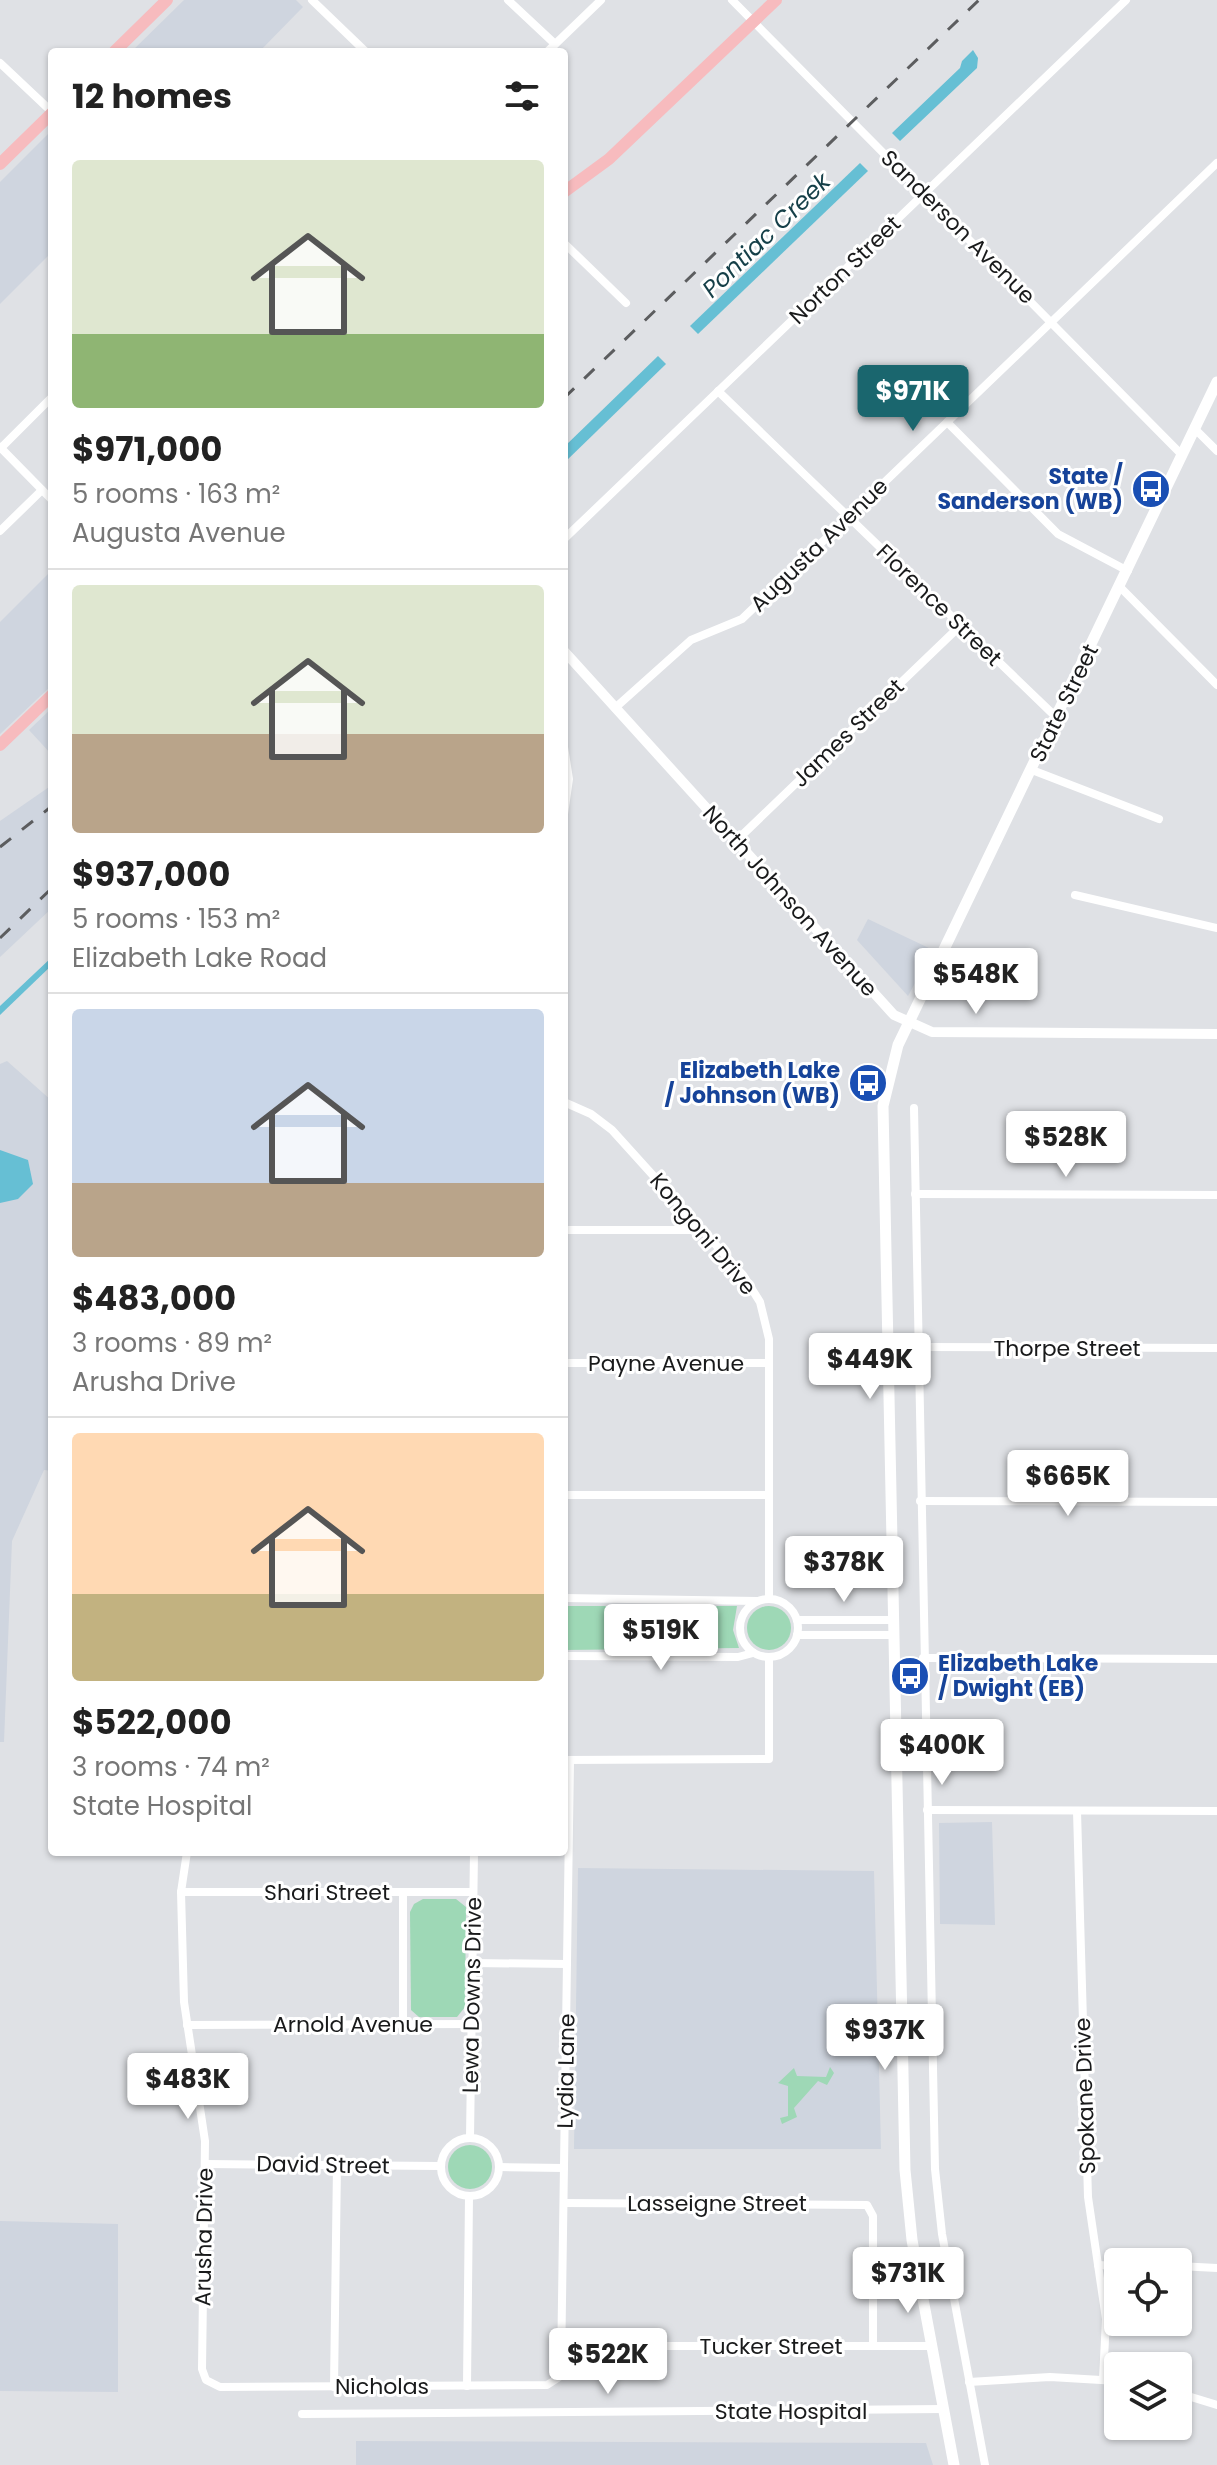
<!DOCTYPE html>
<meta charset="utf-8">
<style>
body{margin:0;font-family:Poppins,sans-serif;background:#f2f2f2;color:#222;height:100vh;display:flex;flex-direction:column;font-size:30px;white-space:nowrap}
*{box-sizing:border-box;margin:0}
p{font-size:26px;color:#767676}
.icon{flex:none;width:44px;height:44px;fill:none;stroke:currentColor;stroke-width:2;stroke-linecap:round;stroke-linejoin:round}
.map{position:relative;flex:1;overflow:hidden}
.sheet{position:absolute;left:48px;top:48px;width:520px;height:1808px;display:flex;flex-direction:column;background:#fff;border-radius:8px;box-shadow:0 2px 6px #0004}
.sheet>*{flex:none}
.fabs{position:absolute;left:1104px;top:2248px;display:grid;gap:16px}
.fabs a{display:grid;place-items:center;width:88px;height:88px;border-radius:8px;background:#fff;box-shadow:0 2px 6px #0004;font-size:40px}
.price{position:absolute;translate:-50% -68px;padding:0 18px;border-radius:8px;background:#fff;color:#222;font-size:26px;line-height:52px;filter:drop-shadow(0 2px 4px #0008)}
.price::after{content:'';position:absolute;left:50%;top:48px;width:24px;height:18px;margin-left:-12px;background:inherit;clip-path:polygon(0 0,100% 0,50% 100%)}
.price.active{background:#1a666e;color:#fff}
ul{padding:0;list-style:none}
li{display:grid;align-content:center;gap:16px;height:424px;padding:0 24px}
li+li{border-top:2px solid #e0e0e0}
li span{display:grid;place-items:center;height:248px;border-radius:8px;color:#555}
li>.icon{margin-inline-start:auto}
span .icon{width:144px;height:144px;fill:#fffc;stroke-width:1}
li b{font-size:34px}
h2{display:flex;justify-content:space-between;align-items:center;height:96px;padding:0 24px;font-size:34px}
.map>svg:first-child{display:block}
.built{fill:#cfd5df}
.green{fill:#9ed8b6}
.water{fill:#66bfd4}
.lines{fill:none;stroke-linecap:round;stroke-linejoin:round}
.minor{stroke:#fff;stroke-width:8}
.tertiary{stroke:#fff;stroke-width:10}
.secondary{stroke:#fff;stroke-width:11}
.primary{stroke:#f7bbbe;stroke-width:12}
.rail{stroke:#5c5d5f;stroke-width:3;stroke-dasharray:14 14;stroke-linecap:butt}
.labels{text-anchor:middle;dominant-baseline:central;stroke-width:6;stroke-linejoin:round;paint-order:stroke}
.street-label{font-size:22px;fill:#191a1b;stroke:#fff}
.transit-label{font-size:22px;font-weight:bold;fill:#164399;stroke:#fff;text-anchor:end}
.water-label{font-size:24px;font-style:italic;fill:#153f48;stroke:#fff}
</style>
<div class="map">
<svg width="1217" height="2465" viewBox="0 0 1217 2465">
<rect width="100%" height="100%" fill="#dfe1e5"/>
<g class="built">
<path d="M184 0H296L303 7 259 52H131Z"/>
<path d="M52 130V252L0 304V182Z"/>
<path d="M52 570V685L0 734V622Z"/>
<path d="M52 708V755L29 730Z"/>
<path d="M52 785V908L0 957V821Z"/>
<path d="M868 919 933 950 908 996 857 940Z"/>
<path d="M7 1061 52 1101V1471L44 1470 12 1541 4 1742H0V1064Z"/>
<path d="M992 1822 995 1925 940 1924 939 1823Z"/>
<path d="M578 1868 874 1871 881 2149H574Z"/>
<path d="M0 2221 118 2224V2392L0 2391Z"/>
<path d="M356 2441 926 2443 933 2465H356Z"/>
</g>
<g class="green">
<path d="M564 1606H737L733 1630 739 1648 564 1650Z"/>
<circle cx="769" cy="1628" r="22"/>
<path d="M423 1899H456L466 1907 465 2007 457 2017H419L411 2010 410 1912 414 1904Z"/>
<path d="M794 2068 797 2076 826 2077 830 2067 834 2073 827 2085 818 2081 794 2108 797 2117 782 2124 780 2118 788 2116V2086L778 2083Z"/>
<circle cx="470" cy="2167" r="22"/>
</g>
<g class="water">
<path d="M973 50 978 58 977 68 900 141 892 133 960 68 962 61Z"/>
<path d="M860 163 868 171 698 334 690 326Z"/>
<path d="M658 356 666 364 564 463V447Z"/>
<path d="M52 957V965L0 1015V1006Z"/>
<path d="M0 1150 28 1160 33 1184 18 1199 0 1203Z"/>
</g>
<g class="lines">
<g class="minor">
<path d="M312 0 366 52"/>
<path d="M508 0 555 44"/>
<path d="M732 0 1182 455"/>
<path d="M547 52 601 0"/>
<path d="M0 63 52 112"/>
<path d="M564 243 626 303"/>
<path d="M718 391 1057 718"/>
<path d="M947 422 1058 534 1128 571"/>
<path d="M1195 429 1217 451"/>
<path d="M0 447 52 500"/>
<path d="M1 448 52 397"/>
<path d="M0 531 42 490"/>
<path d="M564 539 1126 0"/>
<path d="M1120 587 1217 685"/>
<path d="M615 708 691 640 742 619 1217 163"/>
<path d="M564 747 569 779 564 814"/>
<path d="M1032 770 1159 819"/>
<path d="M736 841 961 625"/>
<path d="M1075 895 1217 928"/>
<path d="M564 1102 591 1114 612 1130 743 1275 760 1302 769 1339V1598"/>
<path d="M914 1108 935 2169 942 2234 985 2465"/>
<path d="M915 1194 1217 1195"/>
<path d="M564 1230H703"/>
<path d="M916 1347 1217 1348"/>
<path d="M564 1363H769"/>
<path d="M564 1495H769"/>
<path d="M920 1501 1217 1502"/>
<path d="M564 1598 757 1601"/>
<circle cx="769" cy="1628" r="29"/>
<path d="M797 1620H892"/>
<path d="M797 1635H893"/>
<path d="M564 1656 738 1657 753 1653"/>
<path d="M923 1658 1217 1659"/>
<path d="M564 1760 769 1759V1657"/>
<path d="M927 1810 1217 1811"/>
<path d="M1077 1811 1088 2197 1106 2319 1103 2379"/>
<path d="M187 1852 181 1892 184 2002 205 2141 202 2369 206 2380 220 2387 547 2385 558 2378 561 2368 570 1760"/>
<path d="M181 1892H473"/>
<path d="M473 1963 567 1964"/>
<path d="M901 2021 931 2020"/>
<path d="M403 2024V1892"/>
<path d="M187 2025 472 2024"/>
<path d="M470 2138 474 1852"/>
<circle cx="470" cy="2167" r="29"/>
<path d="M205 2164 441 2166"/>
<path d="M499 2167 564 2168"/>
<path d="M564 2203 867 2205 873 2216V2346"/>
<path d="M1098 2265 1118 2266"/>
<path d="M1178 2266 1217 2268"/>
<path d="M562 2346H932"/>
<path d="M969 2382 1050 2377 1118 2381"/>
<path d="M467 2386 469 2196"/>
<path d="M334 2387 337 2165"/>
<path d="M1178 2393 1217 2405"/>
<path d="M302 2414 944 2409"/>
</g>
<path class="tertiary" d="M564 651 894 1015 932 1032 1217 1034"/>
<path class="secondary" d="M954 2465 912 2240 905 2170 883 1106 898 1045 1217 382"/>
<g class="primary">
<path d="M114 52 167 0"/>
<path d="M0 164 52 113"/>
<path d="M564 192 609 159 776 0"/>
<path d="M0 745 52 695"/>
</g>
<g class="rail">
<path d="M564 398 979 0"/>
<path d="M0 847 52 806"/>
<path d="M0 938 52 888"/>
</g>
</g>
<defs>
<g id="bus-disc" transform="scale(2)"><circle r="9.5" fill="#1a4fb4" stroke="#fff"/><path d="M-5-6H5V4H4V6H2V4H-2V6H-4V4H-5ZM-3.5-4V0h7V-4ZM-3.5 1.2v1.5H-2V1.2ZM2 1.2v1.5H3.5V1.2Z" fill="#fff"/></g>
</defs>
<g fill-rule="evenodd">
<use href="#bus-disc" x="1151" y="489"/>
<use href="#bus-disc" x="868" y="1083"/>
<use href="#bus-disc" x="910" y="1676"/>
</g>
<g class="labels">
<g class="street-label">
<text transform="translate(958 227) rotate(45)">Sanderson Avenue</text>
<text transform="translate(845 270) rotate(-44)">Norton Street</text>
<text transform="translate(819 545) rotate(-44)">Augusta Avenue</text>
<text transform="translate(939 605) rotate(44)">Florence Street</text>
<text transform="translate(1064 703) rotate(-64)">State Street</text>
<text transform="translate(848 733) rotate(-44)">James Street</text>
<text transform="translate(790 901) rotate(48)">North Johnson Avenue</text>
<text transform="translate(703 1234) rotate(50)">Kongoni Drive</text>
<text x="1067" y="1348">Thorpe Street</text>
<text x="666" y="1363">Payne Avenue</text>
<text x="327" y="1892">Shari Street</text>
<text transform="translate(472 1995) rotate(-89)">Lewa Downs Drive</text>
<text x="353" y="2024">Arnold Avenue</text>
<text transform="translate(566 2071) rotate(-89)">Lydia Lane</text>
<text transform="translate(1085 2096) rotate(-92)">Spokane Drive</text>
<text transform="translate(323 2165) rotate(1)">David Street</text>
<text x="717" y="2203">Lasseigne Street</text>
<text transform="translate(204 2237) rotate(-89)">Arusha Drive</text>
<text x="771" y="2346">Tucker Street</text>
<text x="382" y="2386">Nicholas</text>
<text x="791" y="2411">State Hospital</text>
</g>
<g class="transit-label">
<text x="1123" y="476">State /<tspan x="1123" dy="25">Sanderson (WB)</tspan></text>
<text x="840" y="1070">Elizabeth Lake<tspan x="840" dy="25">/ Johnson (WB)</tspan></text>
<text x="938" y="1663" text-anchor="start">Elizabeth Lake<tspan x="938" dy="25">/ Dwight (EB)</tspan></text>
</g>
<g class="water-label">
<text transform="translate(766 235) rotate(-44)">Pontiac Creek</text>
</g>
</g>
</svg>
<div class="fabs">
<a><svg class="icon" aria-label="locate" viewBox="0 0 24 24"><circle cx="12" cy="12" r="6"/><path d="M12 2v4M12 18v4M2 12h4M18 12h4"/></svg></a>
<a><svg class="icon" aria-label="layers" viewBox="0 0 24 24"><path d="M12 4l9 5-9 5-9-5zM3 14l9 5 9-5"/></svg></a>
</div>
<b class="price active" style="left:913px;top:433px">$971K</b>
<b class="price" style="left:976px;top:1016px">$548K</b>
<b class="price" style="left:1066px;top:1179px">$528K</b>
<b class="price" style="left:870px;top:1401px">$449K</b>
<b class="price" style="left:1068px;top:1518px">$665K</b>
<b class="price" style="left:844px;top:1604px">$378K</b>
<b class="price" style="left:661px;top:1672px">$519K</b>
<b class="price" style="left:942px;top:1787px">$400K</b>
<b class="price" style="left:885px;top:2072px">$937K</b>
<b class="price" style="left:188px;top:2121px">$483K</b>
<b class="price" style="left:908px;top:2315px">$731K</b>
<b class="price" style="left:608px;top:2396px">$522K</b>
<section class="sheet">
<h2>12 homes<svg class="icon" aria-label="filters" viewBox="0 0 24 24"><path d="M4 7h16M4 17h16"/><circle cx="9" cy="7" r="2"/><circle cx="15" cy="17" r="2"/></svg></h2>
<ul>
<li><span style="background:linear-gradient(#dfe7d0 70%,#8fb573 0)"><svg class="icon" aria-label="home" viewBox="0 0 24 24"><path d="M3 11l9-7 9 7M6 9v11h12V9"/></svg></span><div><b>$971,000</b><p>5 rooms · 163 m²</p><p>Augusta Avenue</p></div></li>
<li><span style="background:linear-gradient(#dfe7d0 60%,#b9a48a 0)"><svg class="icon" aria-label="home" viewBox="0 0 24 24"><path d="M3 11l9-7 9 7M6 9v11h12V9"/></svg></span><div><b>$937,000</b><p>5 rooms · 153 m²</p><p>Elizabeth Lake Road</p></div></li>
<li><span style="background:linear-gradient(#c9d6e8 70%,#b9a48a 0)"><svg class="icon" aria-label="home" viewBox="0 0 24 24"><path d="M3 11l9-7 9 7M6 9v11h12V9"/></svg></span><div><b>$483,000</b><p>3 rooms · 89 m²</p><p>Arusha Drive</p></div></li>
<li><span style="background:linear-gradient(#ffd9b3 65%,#c2b280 0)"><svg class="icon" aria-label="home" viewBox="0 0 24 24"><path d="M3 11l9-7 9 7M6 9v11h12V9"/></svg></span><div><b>$522,000</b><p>3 rooms · 74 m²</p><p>State Hospital</p></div></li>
</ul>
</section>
</div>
